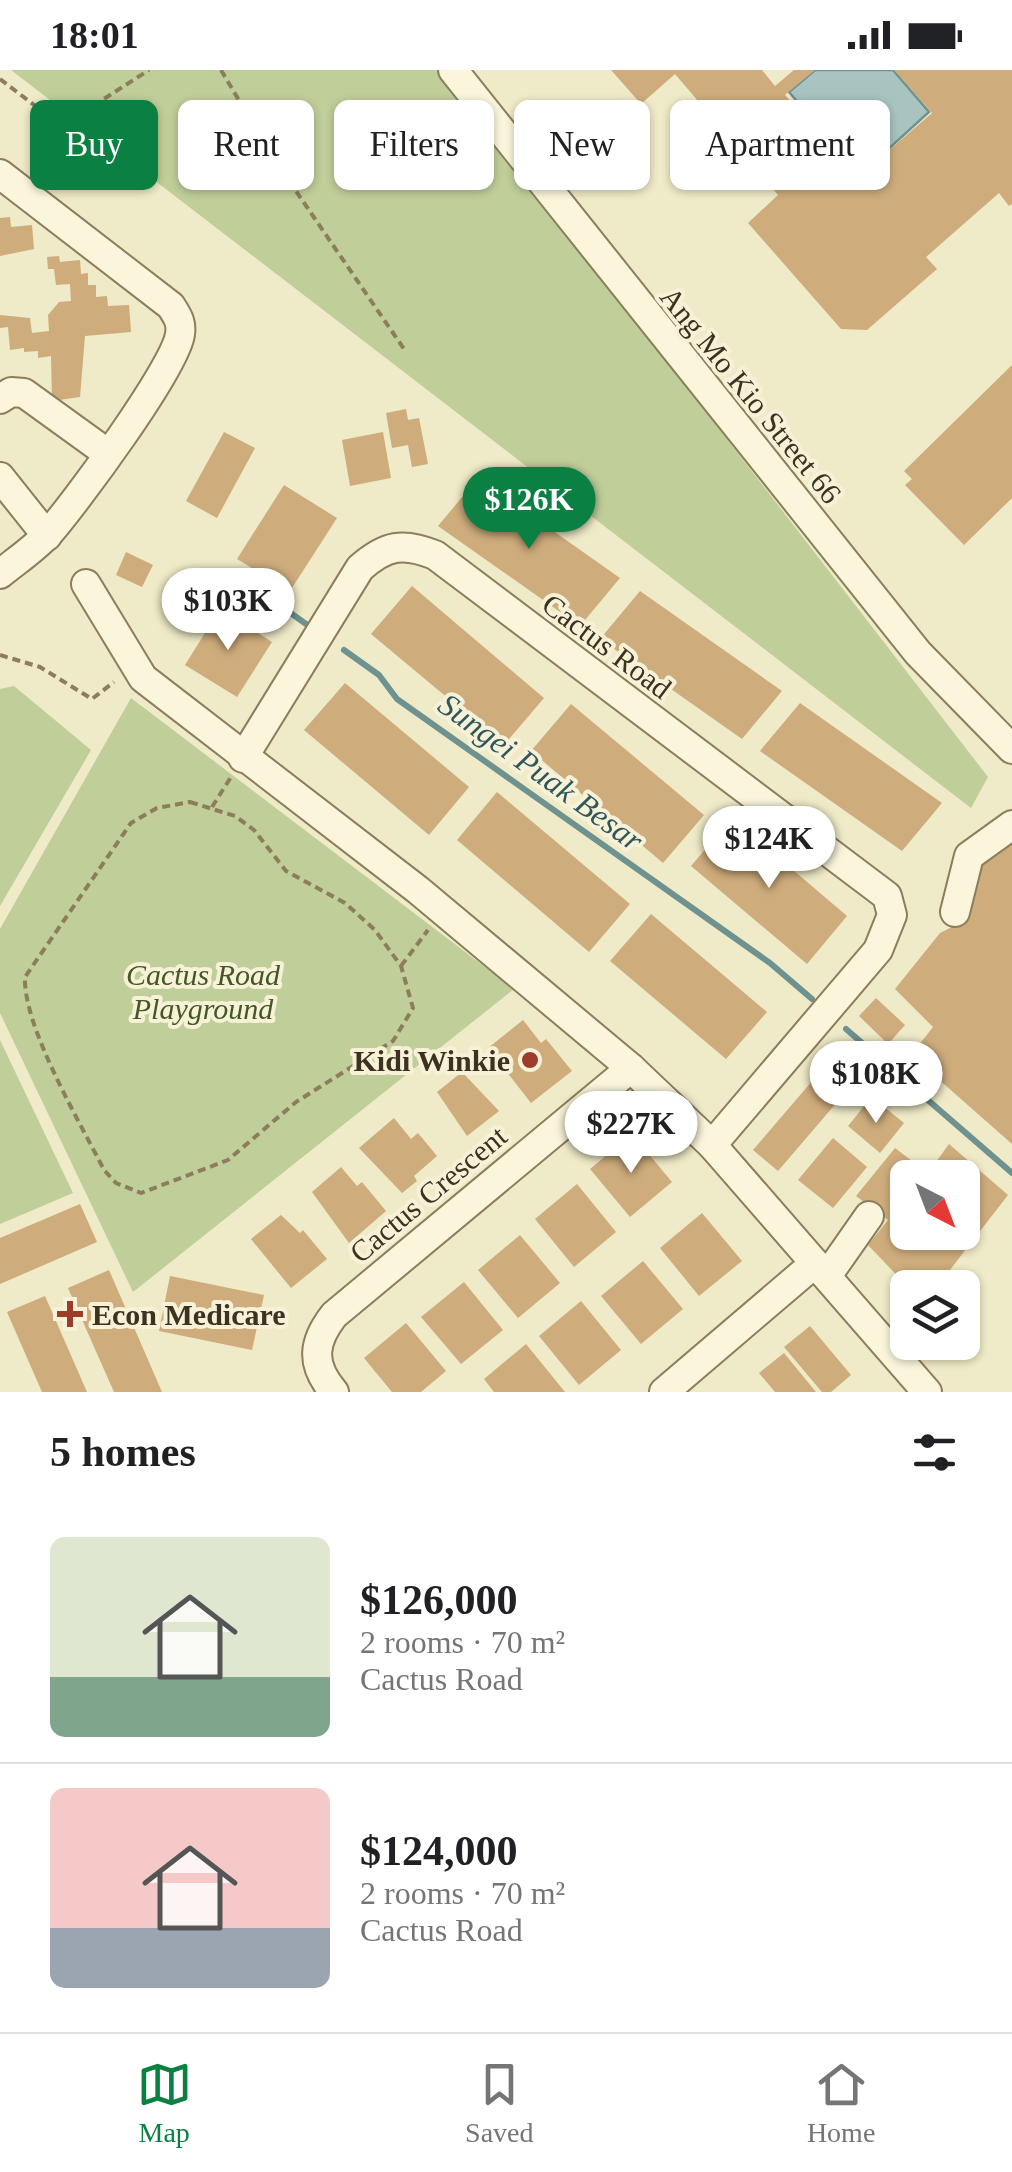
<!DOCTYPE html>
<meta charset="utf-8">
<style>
body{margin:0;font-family:"Times New Roman",serif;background:#f2f2f2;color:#202124;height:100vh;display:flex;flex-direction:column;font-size:38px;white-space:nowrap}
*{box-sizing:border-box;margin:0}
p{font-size:32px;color:#757577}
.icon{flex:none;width:55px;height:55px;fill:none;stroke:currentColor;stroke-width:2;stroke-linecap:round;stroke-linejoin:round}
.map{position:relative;height:1322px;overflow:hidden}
.side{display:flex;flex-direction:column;background:#fff;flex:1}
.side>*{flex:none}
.hud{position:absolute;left:30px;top:30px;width:952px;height:90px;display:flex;gap:20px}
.needle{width:65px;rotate:138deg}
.controls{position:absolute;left:890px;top:1090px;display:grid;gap:20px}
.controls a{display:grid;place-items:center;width:90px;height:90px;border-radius:15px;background:#fff;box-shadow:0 2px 8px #0004;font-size:50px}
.price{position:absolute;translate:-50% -85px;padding:0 22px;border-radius:35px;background:#fff;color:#222;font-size:32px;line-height:65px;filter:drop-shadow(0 2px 5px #0008)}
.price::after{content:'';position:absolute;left:50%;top:60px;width:30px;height:22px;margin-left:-15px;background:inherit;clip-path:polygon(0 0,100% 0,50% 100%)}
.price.current{background:#0b8043;color:#fff}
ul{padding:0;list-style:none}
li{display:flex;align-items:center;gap:30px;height:250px;padding:0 50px}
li+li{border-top:2px solid #e0e0e0}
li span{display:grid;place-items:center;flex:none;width:280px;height:200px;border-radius:15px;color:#555}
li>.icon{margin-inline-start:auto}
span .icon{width:120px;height:120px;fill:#fffc;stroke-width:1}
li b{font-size:42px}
h2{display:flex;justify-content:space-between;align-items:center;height:120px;padding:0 50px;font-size:42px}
.chip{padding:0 35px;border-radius:15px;background:#fff;box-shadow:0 2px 8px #0004;font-size:35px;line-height:90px}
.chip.current{background:#0b8043;color:#fff}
.status{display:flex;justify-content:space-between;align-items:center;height:70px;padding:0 50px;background:#fff;direction:ltr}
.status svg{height:28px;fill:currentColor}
.tab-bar{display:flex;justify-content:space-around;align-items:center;height:140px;border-top:2px solid #e0e0e0;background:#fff;font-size:28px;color:#757577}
.tab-bar a{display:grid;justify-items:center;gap:5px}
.tab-bar .current{color:#0b8043}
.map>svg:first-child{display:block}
.green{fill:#c0ce9a}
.water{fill:#a8c3c0;stroke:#6e928f;stroke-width:2.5}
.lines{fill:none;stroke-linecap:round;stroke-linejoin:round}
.stream{stroke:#6e928f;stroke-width:6}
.building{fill:#ceac7c;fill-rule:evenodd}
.minor-casing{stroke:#8c7d5c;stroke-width:32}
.path{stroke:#8c7d5c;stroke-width:4;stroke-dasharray:8 5;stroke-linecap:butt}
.minor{stroke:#faf5db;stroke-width:28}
.poi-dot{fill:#9c3c2a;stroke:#f7f2d7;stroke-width:4}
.labels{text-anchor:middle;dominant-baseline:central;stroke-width:8;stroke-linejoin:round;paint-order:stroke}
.street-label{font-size:30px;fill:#3c3220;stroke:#f7f2d7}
.park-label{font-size:30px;font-style:italic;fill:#435826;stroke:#f7f2d7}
.poi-label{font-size:30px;font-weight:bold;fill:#3c3220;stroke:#f7f2d7;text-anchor:end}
.water-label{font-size:32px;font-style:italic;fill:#2f575c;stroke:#f7f2d7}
</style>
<div class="status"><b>18:01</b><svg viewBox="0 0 49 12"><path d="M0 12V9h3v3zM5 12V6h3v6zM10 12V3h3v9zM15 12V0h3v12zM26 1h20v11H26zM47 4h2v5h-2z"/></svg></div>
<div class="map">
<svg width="1012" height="1322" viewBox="0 0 1012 1322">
<rect width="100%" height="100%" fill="#efeac7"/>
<g class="green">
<path d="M11 0H442L988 707 971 738Z"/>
<path d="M14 616 91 680 0 836V619Z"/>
<path d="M131 628 514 919 133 1222 0 943V859Z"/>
<path d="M0 970 73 1123 0 1154Z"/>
</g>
<path class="water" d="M815 0H893L929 42 860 105 789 22Z"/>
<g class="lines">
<g class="stream">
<path d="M203 529 253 516 306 554"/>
<path d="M344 580 379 605 397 629 770 893 812 929"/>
<path d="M846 959 1012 1103"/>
</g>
</g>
<g class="building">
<path d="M611 0H762L775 16 794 0H815L785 25 857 108 932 43 894 0H1012V134L1009 136 999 123 926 187 937 199 867 260 841 259 748 153 778 125 675 4 641 34Z"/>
<path d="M10 147 11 157 32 155 34 179 0 186V148Z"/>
<path d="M59 186 60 192 80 190 81 204 88 203V215H96V227L107 226 108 236 129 235 131 262 85 266 80 327 52 331 51 286 38 288V281L24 282V278L10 280 8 257 0 258V245L30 248 32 263 49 261 48 245 59 232 71 231 70 214 56 215 54 199H48L47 187Z"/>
<path d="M1012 295V428L964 475 905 415 912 409 904 401Z"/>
<path d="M406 339 408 350 419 348 428 394 412 397 408 375 392 378 386 343Z"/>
<path d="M224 362 255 378 217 448 186 431Z"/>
<path d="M383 362 391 408 350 416 342 370Z"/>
<path d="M478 408 620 508 580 556 438 456Z"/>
<path d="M284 415 337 448 290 521 237 489Z"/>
<path d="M126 482 153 495 142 517 116 505Z"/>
<path d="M412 516 544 628 504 675 371 564Z"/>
<path d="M640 521 782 621 742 669 600 569Z"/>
<path d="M220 539 272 572 237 627 185 595Z"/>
<path d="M345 613 469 717 429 765 304 660Z"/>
<path d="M800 633 942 733 902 781 760 681Z"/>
<path d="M571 634 704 745 663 793 531 681Z"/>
<path d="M497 722 630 834 589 882 457 770Z"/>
<path d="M732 748 847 846 807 894 691 796Z"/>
<path d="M1012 771V1074L911 985 933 957 895 919 940 863 950 858 976 814V798Z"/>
<path d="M651 844 767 942 726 989 610 891Z"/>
<path d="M876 928 905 955 888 974 859 946Z"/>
<path d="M523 950 541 973 546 969 572 1001 531 1033 488 978Z"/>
<path d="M831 989 856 1010 778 1101 753 1080Z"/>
<path d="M462 1002 499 1041 467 1066 437 1022Z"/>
<path d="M878 1032 904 1053 880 1083 848 1056 866 1034 872 1039Z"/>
<path d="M394 1048 411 1069 418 1063 437 1086 414 1106 417 1111 402 1123 359 1078Z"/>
<path d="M632 1064 672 1112 630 1147 590 1099Z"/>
<path d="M833 1068 867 1097 833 1138 798 1110Z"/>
<path d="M949 1074 1008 1125 936 1218H909L868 1175 888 1150 856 1126 895 1078 928 1103ZM908 1108H962V1162H908Z"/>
<path d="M341 1097 357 1116 362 1112 386 1141 349 1173 312 1122Z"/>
<path d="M577 1114 616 1162 574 1197 535 1149Z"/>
<path d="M80 1134 97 1172 0 1214V1168Z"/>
<path d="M702 1143 742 1191 699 1226 660 1178Z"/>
<path d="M281 1145 300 1163 303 1160 327 1189 291 1218 251 1169Z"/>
<path d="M520 1165 560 1213 518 1248 478 1200Z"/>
<path d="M643 1191 683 1239 641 1274 601 1226Z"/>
<path d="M109 1200 162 1322H114L68 1218Z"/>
<path d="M170 1206 264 1225 252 1280 159 1261Z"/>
<path d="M464 1212 503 1260 461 1294 421 1247Z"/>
<path d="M45 1226 87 1322H42L7 1242Z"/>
<path d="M581 1231 621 1280 579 1315 539 1266Z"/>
<path d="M406 1253 446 1301 421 1322H392L364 1288Z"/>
<path d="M810 1256 851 1305 831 1322H822L784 1277Z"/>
<path d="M526 1274 565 1322H494L484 1309Z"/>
<path d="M784 1283 816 1322H775L759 1303Z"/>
</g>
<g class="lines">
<g class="minor-casing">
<g id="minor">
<path d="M453 0 918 583 1012 679"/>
<path d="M0 104 171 236C177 246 182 252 180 264 176 297 74 435 48 464 34 479 16 491 0 504"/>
<path d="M0 329 11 322 24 323 107 383"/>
<path d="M0 407 47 466"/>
<path d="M86 514 143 608 418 820 631 998 712 1075 927 1322"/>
<path d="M243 688 360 498C386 475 403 472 435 485L887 826 892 845 878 880 712 1075"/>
<path d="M955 842 969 786 1012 755"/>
<path d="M827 1206 869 1146"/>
<path d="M334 1322C310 1294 313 1272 334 1245L631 998"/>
<path d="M664 1322 815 1193"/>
</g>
</g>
<g class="path">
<path d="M221 0 272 86 404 279"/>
<path d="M0 9 42 41 96 34 149 0"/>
<path d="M0 585 40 597 92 629 114 612"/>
<path d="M190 732 235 746 254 760 286 801 345 833 375 860 401 896 413 938 393 971 296 1032 228 1090 141 1123 116 1113 104 1100C81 1054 23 957 25 907L131 753 157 738Z"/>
<path d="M212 737 231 707"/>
<path d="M401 896 428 860"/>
</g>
<use href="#minor" class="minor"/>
</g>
<g class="poi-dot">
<circle cx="530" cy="990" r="10"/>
<path d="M65 1229h10v10h10v10h-10v10h-10v-10h-10v-10h10z"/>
</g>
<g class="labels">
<g class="street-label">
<text transform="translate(751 325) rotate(51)">Ang Mo Kio Street 66</text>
<text transform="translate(607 576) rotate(37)">Cactus Road</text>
<text transform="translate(428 1124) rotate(-40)">Cactus Crescent</text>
</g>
<g class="park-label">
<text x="203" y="904">Cactus Road<tspan x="203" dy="34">Playground</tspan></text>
</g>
<g class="poi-label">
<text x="510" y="990">Kidi Winkie</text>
<text x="92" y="1244" text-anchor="start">Econ Medicare</text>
</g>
<g class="water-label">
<text transform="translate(541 702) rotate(36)">Sungei Puak Besar</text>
</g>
</g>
</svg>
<div class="controls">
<a><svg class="needle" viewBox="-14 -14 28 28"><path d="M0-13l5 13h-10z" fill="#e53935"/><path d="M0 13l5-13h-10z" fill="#757577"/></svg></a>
<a><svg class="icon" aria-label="layers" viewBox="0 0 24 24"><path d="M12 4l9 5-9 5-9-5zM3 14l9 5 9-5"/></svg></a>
</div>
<b class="price current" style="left:529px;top:482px">$126K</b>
<b class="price" style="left:228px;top:583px">$103K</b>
<b class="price" style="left:769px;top:821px">$124K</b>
<b class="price" style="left:876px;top:1056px">$108K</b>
<b class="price" style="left:631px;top:1106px">$227K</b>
<div class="hud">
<a class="chip current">Buy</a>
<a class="chip">Rent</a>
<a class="chip">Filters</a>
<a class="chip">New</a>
<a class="chip">Apartment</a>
</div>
</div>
<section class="side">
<h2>5 homes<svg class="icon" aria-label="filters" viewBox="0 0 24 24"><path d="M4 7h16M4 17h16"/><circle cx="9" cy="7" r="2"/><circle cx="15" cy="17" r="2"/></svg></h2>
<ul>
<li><span style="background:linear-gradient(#dfe7d0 70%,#7fa58c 0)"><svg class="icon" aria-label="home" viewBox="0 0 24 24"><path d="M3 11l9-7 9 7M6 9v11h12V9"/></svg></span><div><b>$126,000</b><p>2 rooms · 70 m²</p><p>Cactus Road</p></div></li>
<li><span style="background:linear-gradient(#f6c9c9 70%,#9aa5b1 0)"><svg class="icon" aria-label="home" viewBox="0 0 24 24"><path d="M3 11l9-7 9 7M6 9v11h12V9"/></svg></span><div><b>$124,000</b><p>2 rooms · 70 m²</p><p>Cactus Road</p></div></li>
</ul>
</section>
<nav class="tab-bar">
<a class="current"><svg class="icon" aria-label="map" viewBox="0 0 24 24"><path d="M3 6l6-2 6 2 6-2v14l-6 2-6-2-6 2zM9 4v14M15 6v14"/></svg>Map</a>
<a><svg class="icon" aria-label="saved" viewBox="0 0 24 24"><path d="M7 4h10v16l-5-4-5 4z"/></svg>Saved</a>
<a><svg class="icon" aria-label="home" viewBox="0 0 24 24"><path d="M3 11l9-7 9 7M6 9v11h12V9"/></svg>Home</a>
</nav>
